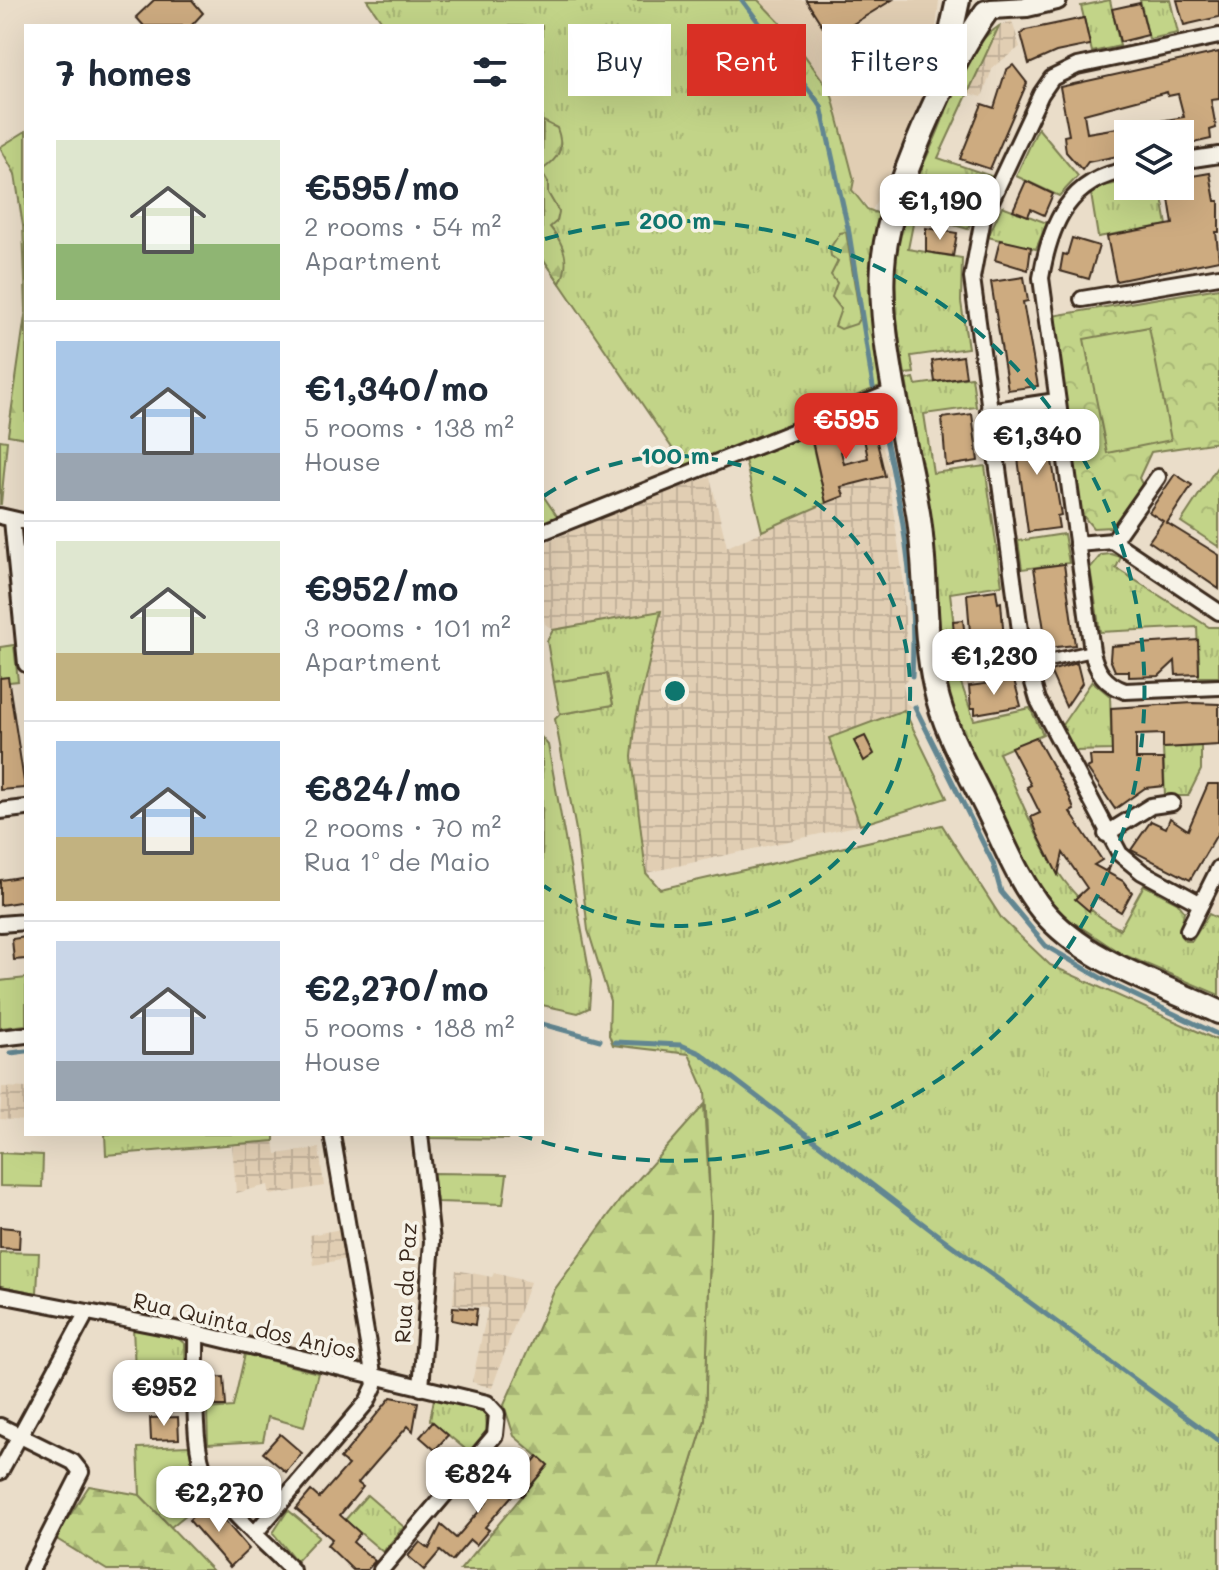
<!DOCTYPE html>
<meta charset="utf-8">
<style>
body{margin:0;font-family:Mali,sans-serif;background:#f6f6f7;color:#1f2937;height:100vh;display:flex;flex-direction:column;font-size:30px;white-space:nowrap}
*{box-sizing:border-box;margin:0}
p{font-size:26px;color:#747a83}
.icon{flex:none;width:44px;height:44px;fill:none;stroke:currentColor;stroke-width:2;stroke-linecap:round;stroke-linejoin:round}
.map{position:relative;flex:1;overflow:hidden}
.side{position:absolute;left:24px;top:24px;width:520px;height:1112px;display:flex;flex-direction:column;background:#fff;border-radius:0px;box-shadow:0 8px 32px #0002}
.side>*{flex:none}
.top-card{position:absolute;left:568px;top:24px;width:530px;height:72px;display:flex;gap:16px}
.controls{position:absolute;left:1114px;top:120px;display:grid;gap:16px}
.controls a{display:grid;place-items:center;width:80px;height:80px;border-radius:0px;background:#fff;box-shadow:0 8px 32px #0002;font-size:40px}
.price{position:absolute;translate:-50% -68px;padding:0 18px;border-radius:16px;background:#fff;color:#222;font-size:26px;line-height:52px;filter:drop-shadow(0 2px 4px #0008)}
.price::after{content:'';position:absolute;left:50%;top:48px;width:24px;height:18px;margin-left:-12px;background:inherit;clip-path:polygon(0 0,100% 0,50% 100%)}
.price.active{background:#d93025;color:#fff}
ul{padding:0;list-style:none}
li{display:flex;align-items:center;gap:24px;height:200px;padding:0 32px}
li+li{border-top:2px solid #e0e1e3}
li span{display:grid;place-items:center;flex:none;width:224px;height:160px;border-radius:0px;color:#555}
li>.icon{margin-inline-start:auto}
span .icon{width:96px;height:96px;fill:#fffc;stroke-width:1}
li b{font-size:34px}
h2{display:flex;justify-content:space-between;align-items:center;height:96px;padding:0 32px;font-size:34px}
.pill{padding:0 28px;border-radius:0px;background:#fff;box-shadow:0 8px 32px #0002;font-size:28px;line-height:72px}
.pill.active{background:#d93025;color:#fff}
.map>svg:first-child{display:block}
.built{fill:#e1ceb3}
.industrial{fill:url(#industrial-grid)}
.grass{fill:url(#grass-tufts);stroke:#7e7f53;stroke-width:2}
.forest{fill:url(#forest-firs);stroke:#7e7f53;stroke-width:2}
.park{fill:url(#park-crowns);stroke:#7e7f53;stroke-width:2}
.garden{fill:#c2d488;stroke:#7e7f53;stroke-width:2}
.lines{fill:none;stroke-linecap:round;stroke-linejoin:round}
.stream{stroke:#628691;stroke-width:5}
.building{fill:#cdab80;stroke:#3b2a1e;stroke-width:2;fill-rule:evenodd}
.pedestrian-casing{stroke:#3b2a1e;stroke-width:16}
.minor-casing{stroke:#3b2a1e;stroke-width:20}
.secondary-casing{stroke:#3b2a1e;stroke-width:24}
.primary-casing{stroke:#3b2a1e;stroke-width:28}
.pedestrian{stroke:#f7f3e8;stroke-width:10}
.minor{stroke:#f7f3e8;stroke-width:14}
.secondary{stroke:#f7f3e8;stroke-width:18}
.primary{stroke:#f7f3e8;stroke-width:22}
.ring{fill:none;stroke:#0f766e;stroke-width:4;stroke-dasharray:14 10}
.labels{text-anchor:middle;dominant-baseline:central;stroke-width:7;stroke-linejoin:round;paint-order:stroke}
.street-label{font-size:22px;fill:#3b2a1e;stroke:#f7f3e8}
.centre{fill:#0f766e;stroke:#f7f3e8;stroke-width:4}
.ring-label{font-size:24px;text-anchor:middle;font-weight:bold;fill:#0f766e;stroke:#f7f3e8;stroke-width:7;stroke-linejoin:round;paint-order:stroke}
</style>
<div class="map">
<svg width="1219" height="1570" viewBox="0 0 1219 1570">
<defs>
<pattern id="industrial-grid" width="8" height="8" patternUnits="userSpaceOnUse" patternTransform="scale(2)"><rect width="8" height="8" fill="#e1ceb3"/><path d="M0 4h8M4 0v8" fill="none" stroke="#c2b19a"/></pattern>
<pattern id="grass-tufts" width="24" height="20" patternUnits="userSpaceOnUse" patternTransform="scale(2)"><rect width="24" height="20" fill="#c2d488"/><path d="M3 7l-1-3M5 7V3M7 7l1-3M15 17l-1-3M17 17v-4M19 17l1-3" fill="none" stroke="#a8b675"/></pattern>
<pattern id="forest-firs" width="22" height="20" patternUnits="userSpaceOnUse" patternTransform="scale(2)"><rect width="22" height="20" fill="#c2d488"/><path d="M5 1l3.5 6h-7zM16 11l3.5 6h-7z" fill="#a8b675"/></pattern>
<pattern id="park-crowns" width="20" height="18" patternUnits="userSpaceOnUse" patternTransform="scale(2)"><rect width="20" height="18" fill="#c2d488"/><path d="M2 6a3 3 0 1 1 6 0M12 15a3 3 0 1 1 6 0" fill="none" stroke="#a8b675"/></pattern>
</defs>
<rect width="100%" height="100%" fill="#eaddc9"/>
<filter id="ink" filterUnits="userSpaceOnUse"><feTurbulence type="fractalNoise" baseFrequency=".0125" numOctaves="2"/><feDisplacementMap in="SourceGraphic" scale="16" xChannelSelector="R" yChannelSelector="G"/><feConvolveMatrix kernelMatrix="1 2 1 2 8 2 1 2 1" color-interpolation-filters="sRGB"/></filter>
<g filter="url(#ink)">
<g class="built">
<path d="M758 0H939L933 58 921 105 872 211 851 189 840 122 831 92 784 27Z"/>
<path d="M872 412 891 475 842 488 844 496 826 503 810 435Z"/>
</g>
<g class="industrial">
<path d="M1012 21 1020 47 993 67 982 97 969 93 999 26Z"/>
<path d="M888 476 903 577 908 678 903 683 906 703 912 707 829 738 860 825 646 873 632 757 636 718 660 611 553 630 545 624 542 607V544L663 492 710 477 727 547 843 496 841 488Z"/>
<path d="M1011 651 1018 679 962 687 957 659Z"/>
<path d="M2 1087 26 1088V1121L0 1119Z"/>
<path d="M274 1141 276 1154 319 1148 324 1186 270 1195 268 1185 236 1193 232 1144Z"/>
<path d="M341 1229 346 1259 314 1265 310 1235Z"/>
<path d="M456 1270 492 1277 494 1273 530 1282 492 1388 472 1382 488 1308 453 1304Z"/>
</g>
<g class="grass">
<path d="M367 0H758L784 27 831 92 854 180 852 190 867 209 882 215 870 278 880 386 685 467 542 257V26H385Z"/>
<path d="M1110 0 1120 46 1092 52 1081 6Z"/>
<path d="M1140 0H1170L1178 33 1149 39Z"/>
<path d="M999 26 938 158 991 176 968 229 915 214 908 249 962 258 961 302 968 348 911 356 914 373 905 374C895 322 889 261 905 209 914 180 930 153 941 124 955 89 965 47 999 26Z"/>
<path d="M26 131V226H23L15 174 0 147Z"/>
<path d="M1128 181V186H1160L1167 225 1098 237 1091 194 1104 186Z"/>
<path d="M1002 206 1047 223 1036 249 988 237Z"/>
<path d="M972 377 976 407 924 414 933 473 985 466 1002 585 950 593 961 683 974 720 1030 708 1043 734 999 753C1031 817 1052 895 1120 929L1144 885 1177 902 1184 911 1180 935 1185 941H1192L1209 914 1219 919V995L1120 953 1064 916 1041 889 1010 833 960 726 944 680 932 530 906 380 914 378 916 385Z"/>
<path d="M0 440 7 441 1 504H0Z"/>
<path d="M542 494 559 519 542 525Z"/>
<path d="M1064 534 1069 563 1022 569 1018 541Z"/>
<path d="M1111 554 1121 557 1116 568 1209 627H1219V677H1199L1197 627 1100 632 1090 568 1101 555Z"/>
<path d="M661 611 636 718 632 757 646 873 660 889 942 825 1002 919 1050 965 1219 1041V1570H658L705 1420 711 1215 705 1091 689 1054 613 1045 609 1035 610 1001 588 930 576 830 555 719 560 714 613 705 607 674 554 682 547 641 553 630Z"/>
<path d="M1092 681 1110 696 1112 750 1075 751 1062 725Z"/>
<path d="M542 738 548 745 591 981 589 1008 578 1013 542 1005Z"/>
<path d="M1201 746V770L1188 796H1165L1163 748Z"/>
<path d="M105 1134H274V1141L106 1155Z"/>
<path d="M428 1134H506L507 1139 429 1138Z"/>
<path d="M433 1173 507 1174 503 1204 437 1202Z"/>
<path d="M0 1252 39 1253 37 1293 0 1286Z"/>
<path d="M133 1328 175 1336 185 1344 187 1410 137 1412Z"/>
<path d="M434 1399 480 1409 486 1415 487 1430 469 1452 430 1420Z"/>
<path d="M367 1495 404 1527 383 1552 345 1520Z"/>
</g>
<g class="forest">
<path d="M543 121 557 128C565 149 559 158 542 170Z"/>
<path d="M542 172 548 182V193L559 212 557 221 550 227C565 245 571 263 560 283L542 257Z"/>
<path d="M23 226H26V438L8 435 26 309Z"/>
<path d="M846 232 860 317 856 324 841 329 835 326 841 309 832 297 837 283 831 275 838 261 831 256 830 248 840 233Z"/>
<path d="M704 1105 711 1215 705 1420 658 1570H460L548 1465 514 1436 504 1405 555 1289 620 1200Z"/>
<path d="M89 1486 140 1495 212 1570H107L55 1538Z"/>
</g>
<g class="park">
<path d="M1219 288V442L1151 452 1139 478 1142 484 1125 514 1112 527 1093 528 1079 511 1052 316Z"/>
<path d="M1219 464V547L1181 522Z"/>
</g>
<g class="garden">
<path d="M1038 128 1078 176 1059 196 1016 176Z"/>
<path d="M1149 327 1171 440 1107 453 1084 339Z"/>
<path d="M810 435 826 503 762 531 745 460Z"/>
<path d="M14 645 18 681 0 683V647Z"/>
<path d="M607 674 613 705 560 714 554 682Z"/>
<path d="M904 710 947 798 860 825 829 738Z"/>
<path d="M26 978V1025L0 1028V981Z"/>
<path d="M0 1153 43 1155 42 1187 0 1186Z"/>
<path d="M245 1354 318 1373 304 1427 268 1417 263 1441 208 1444 207 1409 233 1407Z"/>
<path d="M189 1446 194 1476 208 1497 171 1527 140 1495 138 1448Z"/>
<path d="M288 1510 319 1536 296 1561 273 1533Z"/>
</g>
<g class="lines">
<g class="stream">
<path d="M742 0 821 106 849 233 873 387"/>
<path d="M879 411C901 499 917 585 912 676"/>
<path d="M915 707 993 863 1001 892 1046 946 1113 985 1219 1035"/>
<path d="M542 1024 600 1040"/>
<path d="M615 1042 681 1045 700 1053 935 1233 1219 1441"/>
<path d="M11 1053 26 1051"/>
</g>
</g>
<g class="building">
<path d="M154 0H192L203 13 191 26H144L136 17Z"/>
<path d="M806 0H892L830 38Z"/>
<path d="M1177 0H1219V17L1184 25Z"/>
<path d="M1140 3 1148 35 1120 42 1112 9Z"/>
<path d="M1084 18 1090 45 1056 52 1029 64 1021 34 1026 30Z"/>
<path d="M1219 52V99L1211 100 1216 128 1210 130 1211 139 1180 146V134H1128V154L1088 162 1082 170 1066 152 1064 136 1069 135 1060 87ZM1167 92 1168 96 1178 94 1184 117 1087 133 1084 114Z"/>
<path d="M1013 65 1027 83 990 169 960 159 982 104 994 108 1006 70Z"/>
<path d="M1210 173 1215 201H1219V232H1216L1219 260 1116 281 1107 236 1173 224 1167 186H1180V178Z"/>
<path d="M1026 181 1053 194 1044 215 1031 209 1028 216 1013 210Z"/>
<path d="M926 228 957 233 953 256 926 252Z"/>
<path d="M1072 238 1099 246 1089 279 1060 271 1063 254 1067 255Z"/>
<path d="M1000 240 1031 247 1028 270 995 260Z"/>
<path d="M1024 277 1028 301 1023 302 1038 386 1008 390 991 282Z"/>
<path d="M963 356 966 377 935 382 932 361Z"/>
<path d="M972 414 978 461 946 466 942 418Z"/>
<path d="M871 417 885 476 841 487 844 496 826 503 811 436 835 426 844 464 868 458 860 420Z"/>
<path d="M1045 420 1061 515 1057 516 1059 528 1028 532 1014 429Z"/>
<path d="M1175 474 1192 485 1167 523 1219 555V589L1149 541 1163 521 1149 512Z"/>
<path d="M1064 564 1075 645 1047 648 1034 568Z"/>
<path d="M996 590 998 603 1001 602 1004 640 971 645 967 594Z"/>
<path d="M963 620 966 646 955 648 953 621Z"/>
<path d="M1198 640 1199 674 1176 675 1175 661 1159 676 1129 677V671H1115L1110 659 1111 646Z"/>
<path d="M969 662 971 680 961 682 957 663Z"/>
<path d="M1077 663 1082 683 1066 707 1050 671Z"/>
<path d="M8 677 25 788 0 790V678Z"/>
<path d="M1014 680 1021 706 975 714V708H971L969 686Z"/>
<path d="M1193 703 1219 704V745L1163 748V734L1136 735V759H1163L1164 786 1145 788 1115 809 1087 768 1091 766 1090 756H1112L1111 708Z"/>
<path d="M865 736 874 754 864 761 854 741Z"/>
<path d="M1036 737 1070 798 1074 810 1070 812 1102 860 1094 865 1105 871 1110 866 1108 873 1123 881 1132 892 1121 912 1096 897 1089 911 1075 899 1087 888 1063 853 1058 875 1038 835 1031 817 1040 813 1027 787 1031 785 1011 747Z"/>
<path d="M1208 784H1219V831L1190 880 1131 850 1151 821 1166 828 1170 818 1188 830Z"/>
<path d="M26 876V901L0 905V880Z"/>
<path d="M26 937V959L14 960 12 939Z"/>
<path d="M0 1227 20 1229 19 1249 0 1248Z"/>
<path d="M453 1307 477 1309 475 1325 452 1320Z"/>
<path d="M224 1377 226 1406H207L206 1378Z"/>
<path d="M150 1394 151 1411 137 1412 136 1395Z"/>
<path d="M391 1397 418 1402 413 1431 408 1426 377 1461 358 1483 363 1487 340 1515 360 1533 353 1542 375 1561 367 1570H353L327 1545 332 1539 296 1509 311 1491 319 1498 348 1465 340 1459Z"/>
<path d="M178 1417 179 1439 151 1440 150 1418Z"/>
<path d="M433 1422 448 1435 435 1450 420 1437Z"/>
<path d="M280 1434 302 1453 286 1472 263 1453Z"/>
<path d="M538 1456 548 1465 522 1496 516 1491 485 1527 489 1530 476 1545 470 1540 452 1561 440 1551 424 1570 408 1556 420 1542 429 1549 441 1525 456 1538 487 1502 472 1489 483 1474 500 1488 512 1474 518 1479Z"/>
<path d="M208 1501 249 1549 230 1567 189 1520Z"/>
</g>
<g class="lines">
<g class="pedestrian-casing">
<g id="pedestrian">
<path d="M940 658 1022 645"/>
<path d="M1026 666 1092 651"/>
</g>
</g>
<g class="minor-casing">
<g id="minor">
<path d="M1180 161 1219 155"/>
<path d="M1128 170C1069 179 1050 224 1041 278L1092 651C1096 671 1105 684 1125 691L1219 687"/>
<path d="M1082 299 1219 276"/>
<path d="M988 411 1056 401"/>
<path d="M0 516 26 522"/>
<path d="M12 520 26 664"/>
<path d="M542 532 895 391"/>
<path d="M1113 541 1158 477"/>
<path d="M1077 544 1113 541 1219 612"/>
<path d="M0 811 26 808"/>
<path d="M1106 834 1151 806 1172 803"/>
<path d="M1201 904 1142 872 1120 854 1038 700 1022 645 972 278 983 218 1041 94 1052 78 1077 66 1219 36"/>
<path d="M0 924 26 922"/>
<path d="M1188 930 1219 868"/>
<path d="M0 1038 26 1035"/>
<path d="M420 1134 432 1241 421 1388"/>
<path d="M0 1295 196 1333 487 1403 497 1414 495 1435 381 1570"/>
<path d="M196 1333C197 1372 191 1432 203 1468 215 1502 266 1543 292 1570"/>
<path d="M0 1426 73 1462 81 1472 31 1570"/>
<path d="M0 1472 87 1312"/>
<path d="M256 1532 367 1402 375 1385 332 1134"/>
</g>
</g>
<g class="secondary-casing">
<path id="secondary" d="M991 9 1027 7 1057 0"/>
</g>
<g class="primary-casing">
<g id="primary">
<path d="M986 12C947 66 892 189 884 255 875 326 904 435 917 507 928 566 922 628 935 687 944 730 968 770 987 809 1004 843 1018 880 1042 910 1085 962 1160 984 1219 1012"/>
<path d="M943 69 958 0"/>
</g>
</g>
<use href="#pedestrian" class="pedestrian"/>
<use href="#minor" class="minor"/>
<use href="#secondary" class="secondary"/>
<use href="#primary" class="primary"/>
</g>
</g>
<g class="ring">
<path d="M544 496A235 235 0 1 1 544 886"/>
<path d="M545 239A470 470 0 1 1 518 1134"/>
</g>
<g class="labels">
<g class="street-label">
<text transform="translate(405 1283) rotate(-87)">Rua da Paz</text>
<text transform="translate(245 1325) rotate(13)">Rua Quinta dos Anjos</text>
</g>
</g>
<circle cx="675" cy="691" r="12" class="centre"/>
<g class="ring-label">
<text x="675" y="229">200 m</text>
<text x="675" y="464">100 m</text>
</g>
</svg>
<div class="controls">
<a><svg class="icon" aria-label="layers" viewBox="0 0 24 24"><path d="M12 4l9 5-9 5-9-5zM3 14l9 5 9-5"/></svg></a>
</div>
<b class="price" style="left:940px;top:242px">€1,190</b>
<b class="price active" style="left:846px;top:461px">€595</b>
<b class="price" style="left:1037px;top:477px">€1,340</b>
<b class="price" style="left:994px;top:697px">€1,230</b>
<b class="price" style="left:164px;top:1428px">€952</b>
<b class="price" style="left:478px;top:1515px">€824</b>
<b class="price" style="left:219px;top:1534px">€2,270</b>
<div class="top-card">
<a class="pill">Buy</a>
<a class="pill active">Rent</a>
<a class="pill">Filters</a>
</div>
<section class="side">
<h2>7 homes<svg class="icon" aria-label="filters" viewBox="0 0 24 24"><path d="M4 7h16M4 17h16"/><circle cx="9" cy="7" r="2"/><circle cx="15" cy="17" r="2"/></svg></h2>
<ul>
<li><span style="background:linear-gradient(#dfe7d0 65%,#8fb573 0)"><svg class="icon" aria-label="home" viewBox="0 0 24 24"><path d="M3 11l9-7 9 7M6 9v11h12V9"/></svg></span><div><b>€595/mo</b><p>2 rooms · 54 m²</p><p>Apartment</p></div></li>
<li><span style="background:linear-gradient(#a9c7e8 70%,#9aa5b1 0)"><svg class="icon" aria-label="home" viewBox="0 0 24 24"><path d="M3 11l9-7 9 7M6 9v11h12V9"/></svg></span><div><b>€1,340/mo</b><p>5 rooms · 138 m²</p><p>House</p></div></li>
<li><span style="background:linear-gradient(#dfe7d0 70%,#c2b280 0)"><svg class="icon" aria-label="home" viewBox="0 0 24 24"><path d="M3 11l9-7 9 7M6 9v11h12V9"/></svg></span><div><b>€952/mo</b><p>3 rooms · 101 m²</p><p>Apartment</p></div></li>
<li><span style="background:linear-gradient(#a9c7e8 60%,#c2b280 0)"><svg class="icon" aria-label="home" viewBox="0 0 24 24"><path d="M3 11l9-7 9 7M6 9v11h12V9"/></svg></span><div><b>€824/mo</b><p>2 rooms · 70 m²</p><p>Rua 1º de Maio</p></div></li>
<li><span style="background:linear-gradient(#c9d6e8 75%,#9aa5b1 0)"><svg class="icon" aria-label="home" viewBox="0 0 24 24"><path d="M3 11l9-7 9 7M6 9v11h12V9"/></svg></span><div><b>€2,270/mo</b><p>5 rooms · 188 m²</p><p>House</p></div></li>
</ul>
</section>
</div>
